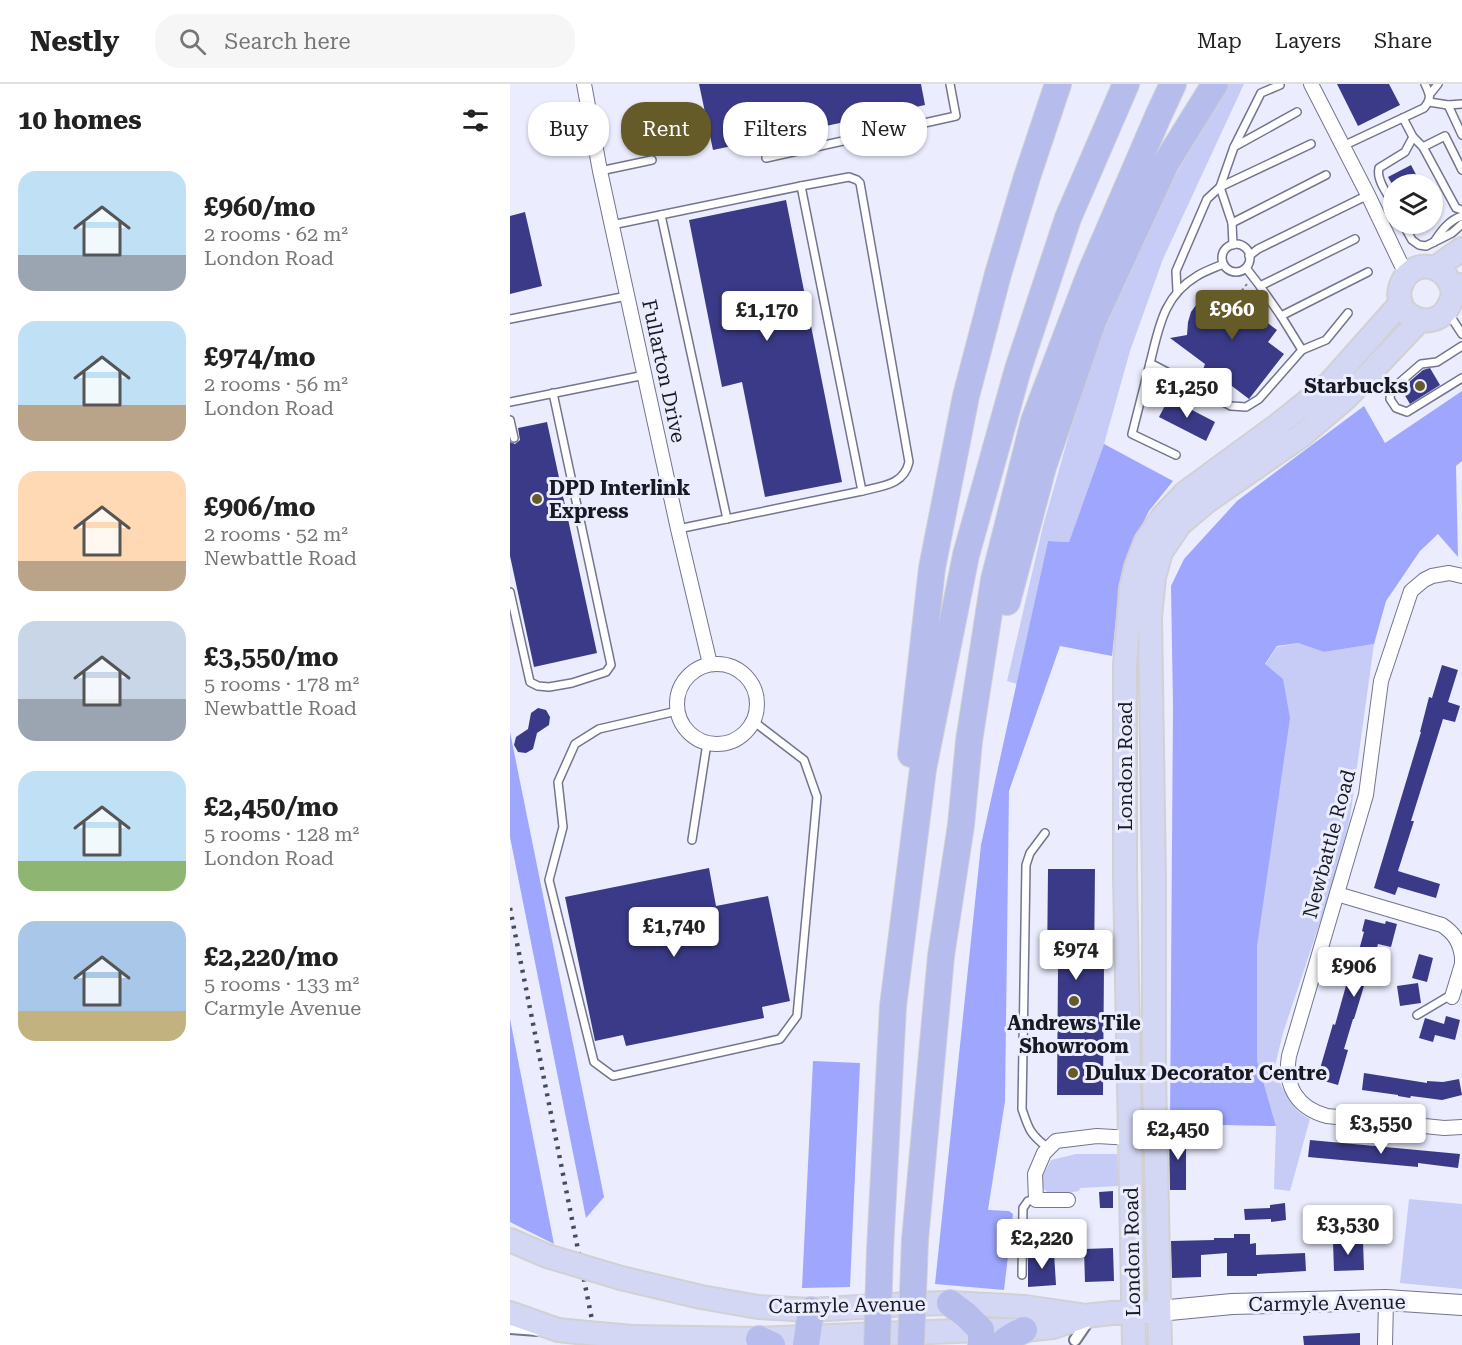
<!DOCTYPE html>
<meta charset="utf-8">
<style>
body{margin:0;font-family:"Roboto Serif",serif;background:#f6f6f6;color:#222;height:100vh;display:flex;flex-direction:column;font-size:22px;white-space:nowrap}
*{box-sizing:border-box;margin:0}
p{font-size:20px;color:#767676}
.icon{flex:none;width:33px;height:33px;fill:none;stroke:currentColor;stroke-width:2;stroke-linecap:round;stroke-linejoin:round}
.map{position:relative;flex:1;overflow:hidden}
.panel{display:flex;flex-direction:column;background:#fff;width:510px}
.panel>*{flex:none}
.hud{position:absolute;left:18px;top:18px;width:570px;height:54px;display:flex;gap:12px}
.tools{position:absolute;left:873px;top:90px;display:grid;gap:12px}
.tools a{display:grid;place-items:center;width:60px;height:60px;border-radius:50%;background:#fff;box-shadow:0 2px 4px #0004;font-size:30px}
.price{position:absolute;translate:-50% -51px;padding:0 14px;border-radius:6px;background:#fff;color:#222;font-size:20px;line-height:39px;filter:drop-shadow(0 2px 3px #0008)}
.price::after{content:'';position:absolute;left:50%;top:36px;width:18px;height:14px;margin-left:-9px;background:inherit;clip-path:polygon(0 0,100% 0,50% 100%)}
.price.selected{background:#645b28;color:#fff}
ul{padding:0;list-style:none}
li{display:flex;align-items:center;gap:18px;height:150px;padding:0 18px}
li span{display:grid;place-items:center;flex:none;width:168px;height:120px;border-radius:18px;color:#555}
li>.icon{margin-inline-start:auto}
span .icon{width:72px;height:72px;fill:#fffc;stroke-width:1}
li b{font-size:26px}
h2{display:flex;justify-content:space-between;align-items:center;height:72px;padding:0 18px;font-size:26px}
.pill{padding:0 21px;border-radius:24px;background:#fff;box-shadow:0 2px 4px #0004;font-size:21px;line-height:54px}
.pill.selected{background:#645b28;color:#fff}
header{display:flex;align-items:center;gap:36px;box-sizing:border-box;height:84px;padding:0 30px;background:#fff;border-bottom:2px solid #e0e0e0}
header strong{font-size:28px}
nav{display:flex;gap:33px;margin-inline-start:auto;font-size:21px}
.search{width:420px;height:54px;background:#f6f6f6;display:flex;align-items:center;gap:15px;box-sizing:border-box;padding:0 21px;border-radius:24px;color:#767676;font-size:22px}
main{display:flex;flex:1;min-height:0}
.map>svg:first-child{display:block}
.green{fill:#c6ccf5}
.forest{fill:#9ea6fe}
.building{fill:#3b3a88}
.lines{fill:none;stroke-linecap:round;stroke-linejoin:round}
.service-casing{stroke:#72758d;stroke-width:10}
.pedestrian-casing{stroke:#72758d;stroke-width:14}
.minor-casing{stroke:#72758d;stroke-width:16}
.secondary-casing{stroke:#72758d;stroke-width:22}
.primary-casing{stroke:#d1d1d3;stroke-width:26}
.motorway-casing{stroke:#d1d1d3;stroke-width:28}
.path{stroke:#818390;stroke-width:2;stroke-dasharray:4.5 3;stroke-linecap:butt}
.service{stroke:#fff;stroke-width:7}
.pedestrian{stroke:#fff;stroke-width:10}
.minor{stroke:#fff;stroke-width:14}
.secondary{stroke:#fff;stroke-width:20}
.primary{stroke:#d3d7f4;stroke-width:22}
.motorway{stroke:#b6bcec;stroke-width:26}
.rail{stroke:#494b56;stroke-width:4.5;stroke-dasharray:3 6;stroke-linecap:butt}
.primary-bridge-casing{stroke:#d1d1d3;stroke-width:26;stroke-linecap:butt}
.motorway-bridge-casing{stroke:#d1d1d3;stroke-width:28;stroke-linecap:butt}
.primary-bridge{stroke:#d3d7f4;stroke-width:22}
.motorway-bridge{stroke:#b6bcec;stroke-width:26}
.poi-dot{fill:#645b28;stroke:#ebedfe;stroke-width:2}
.labels{text-anchor:middle;dominant-baseline:central;stroke-width:6;stroke-linejoin:round;paint-order:stroke}
.street-label{font-size:20px;fill:#181a23;stroke:#ebedfe}
.poi-label{font-size:20px;font-weight:bold;fill:#181a23;stroke:#ebedfe;text-anchor:start}
</style>
<header>
<strong>Nestly</strong>
<div class="search"><svg class="icon" aria-label="search" viewBox="0 0 24 24"><circle cx="10" cy="10" r="6"/><path d="M15 15l6 6"/></svg>Search here</div>
<nav><a>Map</a><a>Layers</a><a>Share</a></nav>
</header>
<main>
<section class="panel">
<h2>10 homes<svg class="icon" aria-label="filters" viewBox="0 0 24 24"><path d="M4 7h16M4 17h16"/><circle cx="9" cy="7" r="2"/><circle cx="15" cy="17" r="2"/></svg></h2>
<ul>
<li><span style="background:linear-gradient(#bfe0f5 70%,#9aa5b1 0)"><svg class="icon" aria-label="home" viewBox="0 0 24 24"><path d="M3 11l9-7 9 7M6 9v11h12V9"/></svg></span><div><b>£960/mo</b><p>2 rooms · 62 m²</p><p>London Road</p></div></li>
<li><span style="background:linear-gradient(#bfe0f5 70%,#b9a48a 0)"><svg class="icon" aria-label="home" viewBox="0 0 24 24"><path d="M3 11l9-7 9 7M6 9v11h12V9"/></svg></span><div><b>£974/mo</b><p>2 rooms · 56 m²</p><p>London Road</p></div></li>
<li><span style="background:linear-gradient(#ffd9b3 75%,#b9a48a 0)"><svg class="icon" aria-label="home" viewBox="0 0 24 24"><path d="M3 11l9-7 9 7M6 9v11h12V9"/></svg></span><div><b>£906/mo</b><p>2 rooms · 52 m²</p><p>Newbattle Road</p></div></li>
<li><span style="background:linear-gradient(#c9d6e8 65%,#9aa5b1 0)"><svg class="icon" aria-label="home" viewBox="0 0 24 24"><path d="M3 11l9-7 9 7M6 9v11h12V9"/></svg></span><div><b>£3,550/mo</b><p>5 rooms · 178 m²</p><p>Newbattle Road</p></div></li>
<li><span style="background:linear-gradient(#bfe0f5 75%,#8fb573 0)"><svg class="icon" aria-label="home" viewBox="0 0 24 24"><path d="M3 11l9-7 9 7M6 9v11h12V9"/></svg></span><div><b>£2,450/mo</b><p>5 rooms · 128 m²</p><p>London Road</p></div></li>
<li><span style="background:linear-gradient(#a9c7e8 75%,#c2b280 0)"><svg class="icon" aria-label="home" viewBox="0 0 24 24"><path d="M3 11l9-7 9 7M6 9v11h12V9"/></svg></span><div><b>£2,220/mo</b><p>5 rooms · 133 m²</p><p>Carmyle Avenue</p></div></li>
</ul>
</section>
<div class="map">
<svg width="952" height="1261" viewBox="0 0 952 1261">
<rect width="100%" height="100%" fill="#ebedfe"/>
<g class="green">
<path d="M719 0H734L653 175 620 267 594 360 559 458 538 457 507 600 497 597 533 442 566 326 600 228 622 173 667 88Z"/>
<path d="M788 559 814 568 864 560 840 734 822 802 773 949 764 986C773 1004 781 1027 800 1035L780 1107 764 1105 766 1042 747 976V862L755 581 767 563Z"/>
<path d="M566 1070H607L609 1102 570 1104 569 1107C556 1109 543 1116 533 1104V1092L541 1076Z"/>
<path d="M899 1115 952 1120V1205L890 1199Z"/>
</g>
<g class="forest">
<path d="M952 307V377L946 382 948 473 928 450 910 467 876 517 864 560 814 568 788 559 767 562 755 580 773 595 780 634 747 862V976L766 1042 660 1040 663 622 661 502 674 475 727 417 854 322 875 359Z"/>
<path d="M594 360 663 397 639 427 621 463 608 517 602 572 550 562 499 707 495 1017 478 1126 499 1127 503 1130 494 1206 425 1200 471 761 538 457 559 458Z"/>
<path d="M0 648 94 1113 76 1134 0 753Z"/>
<path d="M0 935 44 1160 0 1138Z"/>
<path d="M303 977 350 979 340 1203 292 1204Z"/>
</g>
<g class="building">
<path d="M189 0H411L415 21 203 66Z"/>
<path d="M827 0H879L890 21 848 42Z"/>
<path d="M901 81 911 100H882L878 93Z"/>
<path d="M276 116 332 398 255 413 232 298 212 303 179 136Z"/>
<path d="M15 128 32 202 0 210V132Z"/>
<path d="M741 207 752 215 755 219 746 230 767 246 758 258 774 270 739 315 714 296 701 297 690 294 695 280 660 254 677 251 678 238 681 228 686 221 694 214 708 210 718 211 734 217Z"/>
<path d="M920 284 930 301 900 320 891 305 913 286Z"/>
<path d="M659 314 705 338 696 357 649 333Z"/>
<path d="M37 338 87 569 24 583 0 472V358L5 360 10 356 8 344Z"/>
<path d="M932 581 948 586 938 618 950 622 945 638 933 635 901 737H904L888 787 930 800 926 814 888 803 885 811 864 804 911 648H910L919 613 922 614Z"/>
<path d="M28 624 36 626 40 633 39 641 27 649 23 665 16 669 8 668 4 661 6 653 18 645 21 629Z"/>
<path d="M199 784 206 822 258 812 280 917 252 923 254 934 116 962 113 951 85 957 55 813Z"/>
<path d="M538 785H585L584 881H594L593 1011H547L548 884H537Z"/>
<path d="M855 835 875 840 876 837 887 840 881 863 868 860 859 893 857 892 844 935H843L834 965 838 966 828 1001 807 995 823 940 825 941 837 898 840 899 854 848 852 847Z"/>
<path d="M909 870 923 874 917 898 902 894Z"/>
<path d="M908 899 911 919 890 922 887 902Z"/>
<path d="M936 932 950 936 945 956 925 951 923 958 909 954 915 934 934 940Z"/>
<path d="M854 989 917 999V997L933 998 949 995 952 1011 932 1016 901 1012 900 1014 888 1012V1011L852 1006Z"/>
<path d="M659 1048H676V1106H660Z"/>
<path d="M800 1056 950 1070 948 1084 908 1079V1083L798 1073Z"/>
<path d="M603 1107V1124H590L589 1108Z"/>
<path d="M775 1119 776 1136 761 1138V1135L735 1136 734 1125 760 1124V1121Z"/>
<path d="M724 1150H740V1160L746 1159V1171L795 1169 796 1187 747 1190V1192H717V1169L691 1171V1193L662 1194 661 1157 704 1156V1154H724Z"/>
<path d="M853 1157 854 1186 824 1187 823 1158Z"/>
<path d="M603 1164 604 1197 575 1198 574 1165Z"/>
<path d="M544 1169 546 1201 518 1203V1171Z"/>
<path d="M850 1249V1261H794L793 1252Z"/>
</g>
<g class="lines">
<g class="service-casing">
<g id="service">
<path d="M920 10 928 0"/>
<path d="M919 18 938 21 952 20"/>
<path d="M938 21 952 51"/>
<path d="M893 34 903 53 913 63 946 124 952 126"/>
<path d="M833 62 914 24C922 14 920 11 915 0"/>
<path d="M724 63 751 9 770 1"/>
<path d="M913 63 935 52 952 86"/>
<path d="M256 74 446 32 440 0"/>
<path d="M90 87 142 76"/>
<path d="M291 102 339 93 347 96 350 99 399 378C394 401 372 402 352 407"/>
<path d="M884 121C878 111 866 96 869 84L895 68 903 53"/>
<path d="M151 131 217 435"/>
<path d="M722 139 816 91"/>
<path d="M893 140 902 156 909 161 916 162 942 149 952 140"/>
<path d="M102 141 291 102 352 407 168 445"/>
<path d="M924 158C931 147 939 136 952 132"/>
<circle cx="726" cy="174" r="14"/>
<path d="M723 161 722 139 710 103 801 60"/>
<path d="M739 172 748 165 858 111"/>
<path d="M713 180C704 184 695 187 687 192 653 212 649 244 640 279L721 322 736 323 749 315 792 266"/>
<path d="M736 184 750 202 771 232 858 188"/>
<path d="M750 202 845 155"/>
<path d="M667 207 666 187 697 115 710 103 724 63 787 28"/>
<path d="M939 230 952 250"/>
<path d="M771 232 792 266 816 256 838 229"/>
<path d="M0 235 117 212"/>
<path d="M952 262 927 278 911 280 881 306 880 315 886 324 897 328 952 294"/>
<path d="M640 279 622 350 666 371"/>
<path d="M0 318 135 291"/>
<path d="M0 336 4 354"/>
<path d="M0 508 20 598 28 602 39 603 62 599 96 588 101 581 43 309"/>
<path d="M167 627 89 645 65 660 48 698 53 743 39 796 84 978 103 992 270 955 287 932 307 713 294 676 243 637"/>
<path d="M535 749 520 769 516 781 512 1025C519 1046 520 1050 538 1064"/>
<path d="M182 756 197 659"/>
<path d="M907 931 939 912 942 913"/>
<path d="M512 1191 513 1124 518 1117 526 1116"/>
</g>
</g>
<g class="pedestrian-casing">
<g id="pedestrian">
<path d="M0 1244 27 1246"/>
<path d="M565 1256 580 1234"/>
</g>
</g>
<g class="minor-casing">
<g id="minor">
<path d="M74 0 90 87 168 445 200 580"/>
<path d="M801 0 858 111 891 180 898 189"/>
<path d="M952 492 939 489 922 492 914 496 901 507 871 597 856 711 779 972C774 1002 787 1024 817 1032L934 1044 952 1043"/>
<circle cx="207" cy="620" r="40"/>
<path d="M827 810 932 841C944 849 950 858 952 873"/>
<path d="M942 913 952 880V873"/>
<path d="M558 1116H526L525 1090 534 1069 546 1057 587 1052 621 1054 645 1053"/>
<path d="M875 1261 876 1216"/>
</g>
</g>
<g class="secondary-casing">
<path id="secondary" d="M649 1227 722 1220 876 1216 952 1221"/>
</g>
<g class="primary-casing">
<g id="primary">
<path d="M925 184 952 165"/>
<path d="M943 211C942 199 937 190 926 185 895 171 873 220 905 234 914 238 924 237 932 231 940 224 939 220 943 212 945 208 949 204 952 201"/>
<path d="M0 1156 37 1172"/>
<path d="M111 1194 191 1213 248 1223 301 1226 398 1220 440 1219 515 1223 570 1231"/>
<path d="M0 1229 48 1246 67 1248"/>
<path d="M122 1253 249 1255 471 1246H514L543 1243 575 1232 602 1229 639 1228"/>
<path d="M624 1261 615 792V581L621 505 626 483 636 457 653 432 675 409 768 341 819 300 891 219"/>
<path d="M650 1261 644 991V797L640 533 644 493 651 468 670 440 696 418 791 352 837 313 910 236"/>
</g>
</g>
<g class="motorway-casing">
<g id="motorway">
<path d="M497 518 533 383 583 237 656 79 705 0"/>
<path d="M401 670 422 484 456 312 488 190 517 93 548 0"/>
<path d="M405 1156 431 872 451 741 459 657 484 496 524 337 580 190 649 30 663 0"/>
<path d="M370 1166 383 922 413 685 456 471 508 285 558 134 616 0"/>
<path d="M440 1219 456 1231 471 1246V1261"/>
<path d="M249 1255 262 1261"/>
<path d="M296 1261 301 1226"/>
<path d="M491 1261C496 1254 506 1250 514 1246"/>
</g>
</g>
<path class="path" d="M726 214 737 200"/>
<use href="#service" class="service"/>
<use href="#pedestrian" class="pedestrian"/>
<use href="#minor" class="minor"/>
<use href="#secondary" class="secondary"/>
<use href="#primary" class="primary"/>
<use href="#motorway" class="motorway"/>
<path class="rail" d="M0 824 87 1261"/>
<g class="primary-bridge-casing">
<g id="primary-bridge">
<path d="M37 1172 111 1194"/>
<path d="M67 1248 122 1253"/>
</g>
</g>
<g class="motorway-bridge-casing">
<g id="motorway-bridge">
<path d="M367 1261 370 1166"/>
<path d="M401 1261 405 1156"/>
</g>
</g>
<use href="#primary-bridge" class="primary-bridge"/>
<use href="#motorway-bridge" class="motorway-bridge"/>
</g>
<g class="poi-dot">
<circle cx="910" cy="302" r="6"/>
<circle cx="27" cy="415" r="6"/>
<circle cx="564" cy="917" r="6"/>
<circle cx="563" cy="989" r="6"/>
</g>
<g class="labels">
<g class="street-label">
<text transform="translate(154 287) rotate(78)">Fullarton Drive</text>
<text transform="translate(615 682) rotate(-90)">London Road</text>
<text transform="translate(819 760) rotate(-75)">Newbattle Road</text>
<text transform="translate(622 1168) rotate(-91)">London Road</text>
<text transform="translate(817 1219) rotate(-1)">Carmyle Avenue</text>
<text transform="translate(337 1221) rotate(-1)">Carmyle Avenue</text>
</g>
<g class="poi-label">
<text x="898" y="302" text-anchor="end">Starbucks</text>
<text x="39" y="404">DPD Interlink<tspan x="39" dy="23">Express</tspan></text>
<text x="564" y="939" text-anchor="middle">Andrews Tile<tspan x="564" dy="23">Showroom</tspan></text>
<text x="575" y="989">Dulux Decorator Centre</text>
</g>
</g>
</svg>
<div class="tools">
<a><svg class="icon" aria-label="layers" viewBox="0 0 24 24"><path d="M12 4l9 5-9 5-9-5zM3 14l9 5 9-5"/></svg></a>
</div>
<b class="price selected" style="left:722px;top:257px">£960</b>
<b class="price" style="left:257px;top:258px">£1,170</b>
<b class="price" style="left:677px;top:335px">£1,250</b>
<b class="price" style="left:164px;top:874px">£1,740</b>
<b class="price" style="left:566px;top:897px">£974</b>
<b class="price" style="left:844px;top:914px">£906</b>
<b class="price" style="left:871px;top:1071px">£3,550</b>
<b class="price" style="left:668px;top:1077px">£2,450</b>
<b class="price" style="left:838px;top:1172px">£3,530</b>
<b class="price" style="left:532px;top:1186px">£2,220</b>
<div class="hud">
<a class="pill">Buy</a>
<a class="pill selected">Rent</a>
<a class="pill">Filters</a>
<a class="pill">New</a>
</div>
</div>
</main>
